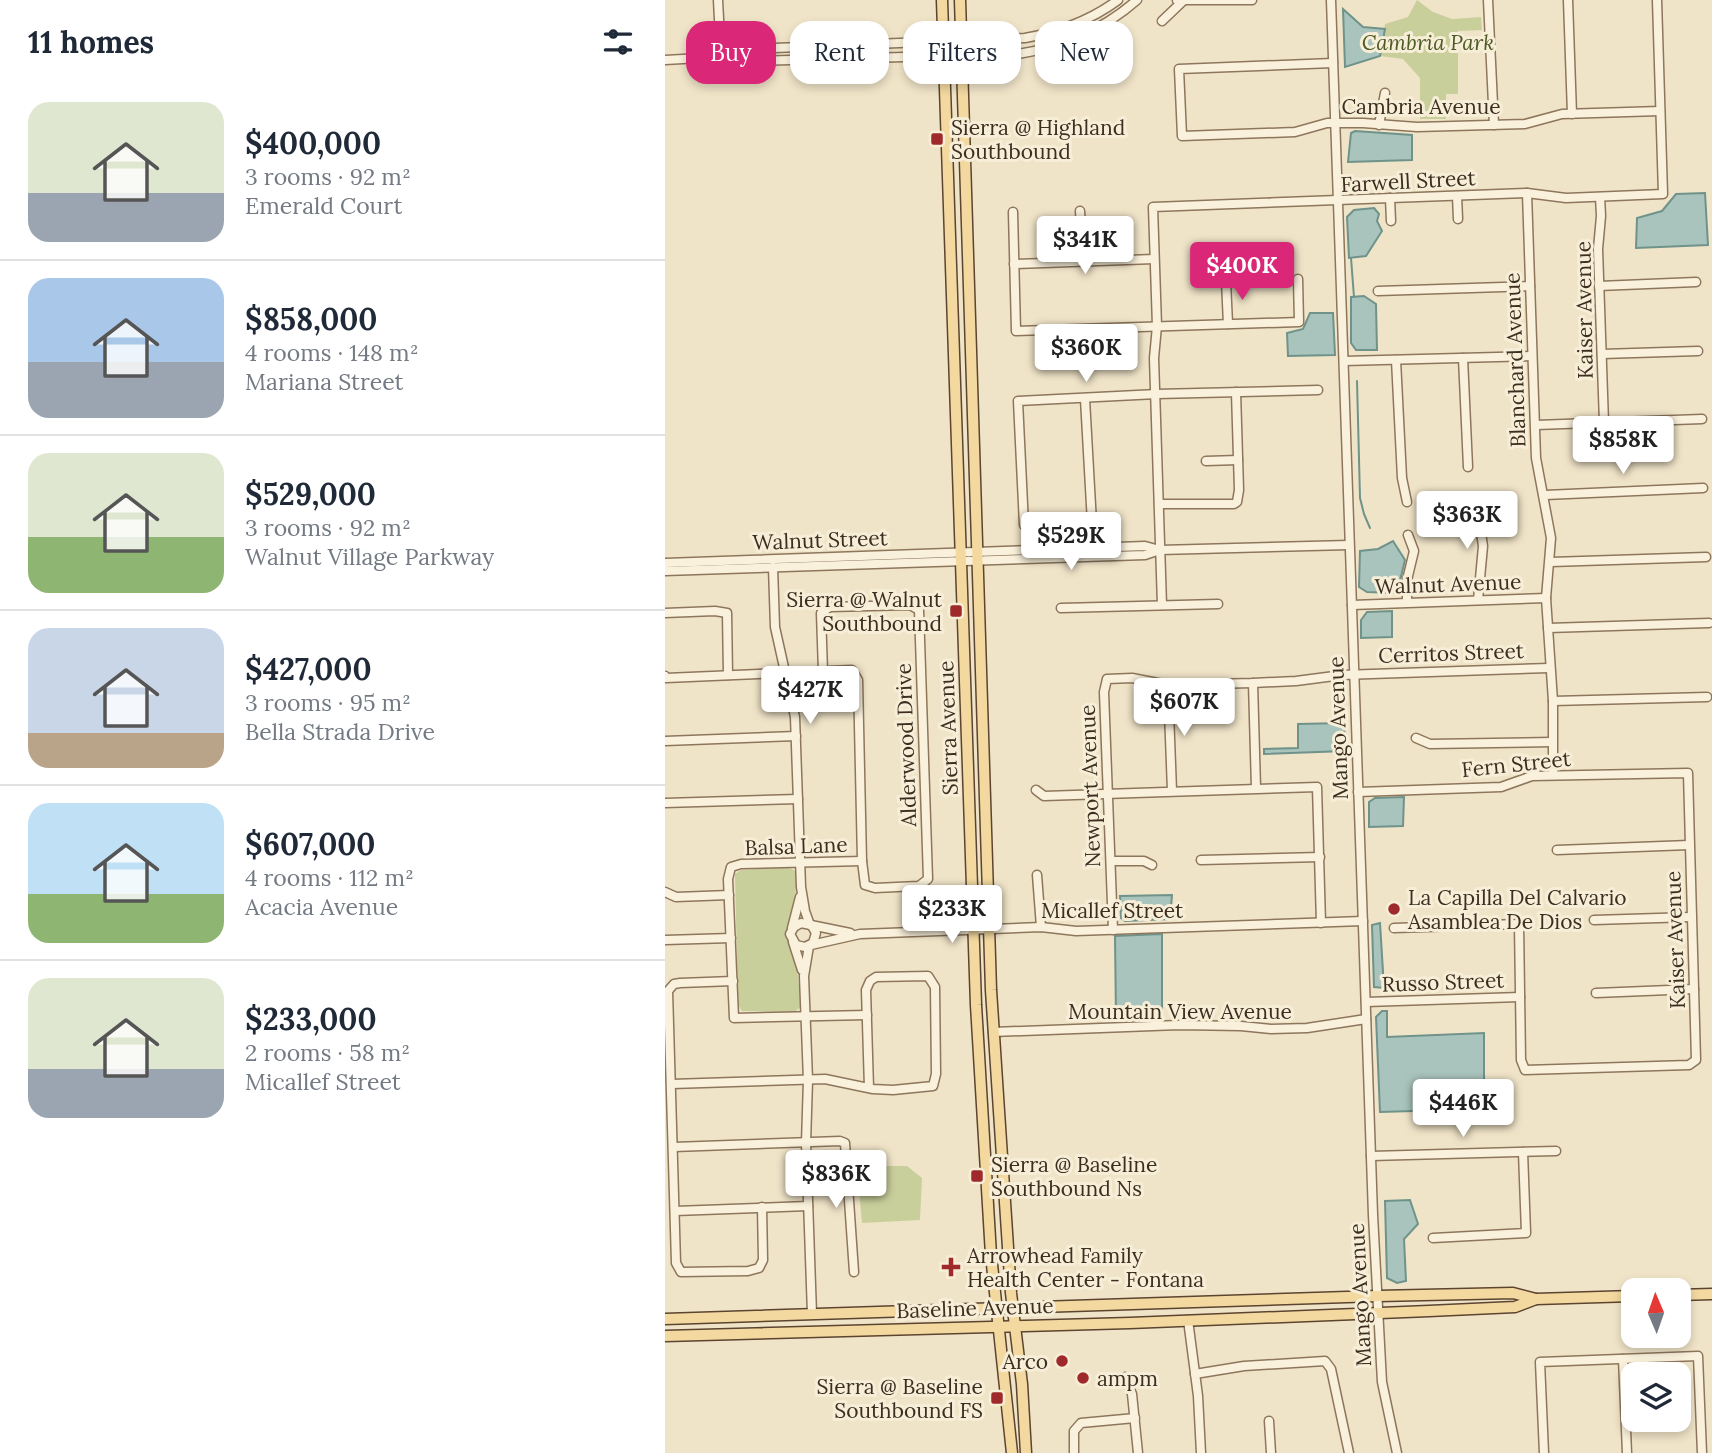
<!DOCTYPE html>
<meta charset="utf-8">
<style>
body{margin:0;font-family:Lora,serif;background:#f6f6f7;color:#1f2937;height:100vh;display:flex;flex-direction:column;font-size:26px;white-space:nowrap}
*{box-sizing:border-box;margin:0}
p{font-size:23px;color:#747a83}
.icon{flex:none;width:38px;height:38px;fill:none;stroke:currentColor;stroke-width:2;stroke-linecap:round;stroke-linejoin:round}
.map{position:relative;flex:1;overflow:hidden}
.side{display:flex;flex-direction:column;background:#fff;width:665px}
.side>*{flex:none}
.hud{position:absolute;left:21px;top:21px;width:665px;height:63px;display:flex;gap:14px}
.needle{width:46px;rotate:358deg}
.fabs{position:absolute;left:956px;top:1278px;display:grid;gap:14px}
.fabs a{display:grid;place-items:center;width:70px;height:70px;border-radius:14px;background:#fff;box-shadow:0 4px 10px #0003;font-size:35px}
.price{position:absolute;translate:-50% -60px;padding:0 16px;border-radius:7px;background:#fff;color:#222;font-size:23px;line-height:46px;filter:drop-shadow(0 2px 4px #0008)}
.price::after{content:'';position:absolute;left:50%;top:42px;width:21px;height:16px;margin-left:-10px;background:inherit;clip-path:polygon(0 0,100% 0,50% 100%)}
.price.current{background:#db2777;color:#fff}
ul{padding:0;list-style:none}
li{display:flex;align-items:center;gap:21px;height:175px;padding:0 28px}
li+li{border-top:2px solid #e0e1e3}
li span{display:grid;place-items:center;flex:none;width:196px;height:140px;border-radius:21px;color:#555}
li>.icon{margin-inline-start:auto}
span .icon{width:84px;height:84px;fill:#fffc;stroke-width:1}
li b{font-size:30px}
h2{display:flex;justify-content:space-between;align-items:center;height:84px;padding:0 28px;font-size:30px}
.pill{padding:0 24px;border-radius:21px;background:#fff;box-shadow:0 4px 10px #0003;font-size:24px;line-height:63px}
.pill.current{background:#db2777;color:#fff}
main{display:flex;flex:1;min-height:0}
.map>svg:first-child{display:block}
.green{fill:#c9cf9b}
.water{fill:#a9c4bc;stroke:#6f938a;stroke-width:2}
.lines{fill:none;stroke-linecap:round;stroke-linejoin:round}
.stream{stroke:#6f938a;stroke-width:2}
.minor-casing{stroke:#8d765c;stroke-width:11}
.major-casing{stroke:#5b4430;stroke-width:13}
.minor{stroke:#faf1dc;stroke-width:8}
.major{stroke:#f3d9a0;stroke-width:10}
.poi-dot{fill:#9e2a2b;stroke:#f7eed8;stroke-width:2.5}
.labels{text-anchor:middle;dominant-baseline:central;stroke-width:6;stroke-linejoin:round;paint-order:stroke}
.park-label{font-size:21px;font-style:italic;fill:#4d5a26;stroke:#f7eed8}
.street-label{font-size:21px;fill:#3d2e20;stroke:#f7eed8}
.poi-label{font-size:21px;fill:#3d2e20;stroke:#f7eed8;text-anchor:start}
</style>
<main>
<section class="side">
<h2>11 homes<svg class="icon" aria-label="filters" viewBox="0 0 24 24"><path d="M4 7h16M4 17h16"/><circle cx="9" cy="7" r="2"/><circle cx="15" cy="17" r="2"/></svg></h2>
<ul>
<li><span style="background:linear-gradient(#dfe7d0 65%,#9aa5b1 0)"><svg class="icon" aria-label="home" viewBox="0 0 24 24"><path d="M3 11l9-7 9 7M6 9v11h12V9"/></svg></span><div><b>$400,000</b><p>3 rooms · 92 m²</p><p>Emerald Court</p></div></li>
<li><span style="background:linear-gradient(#a9c7e8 60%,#9aa5b1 0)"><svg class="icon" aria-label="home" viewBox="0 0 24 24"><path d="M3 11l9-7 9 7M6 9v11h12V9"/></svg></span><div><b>$858,000</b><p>4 rooms · 148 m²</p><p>Mariana Street</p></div></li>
<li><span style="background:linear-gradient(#dfe7d0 60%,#8fb573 0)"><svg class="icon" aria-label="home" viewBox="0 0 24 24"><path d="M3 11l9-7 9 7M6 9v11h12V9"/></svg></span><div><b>$529,000</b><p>3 rooms · 92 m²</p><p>Walnut Village Parkway</p></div></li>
<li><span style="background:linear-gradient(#c9d6e8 75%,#b9a48a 0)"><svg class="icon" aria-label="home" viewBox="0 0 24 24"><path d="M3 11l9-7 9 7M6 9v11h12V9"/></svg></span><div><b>$427,000</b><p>3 rooms · 95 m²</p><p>Bella Strada Drive</p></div></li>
<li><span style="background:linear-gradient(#bfe0f5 65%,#8fb573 0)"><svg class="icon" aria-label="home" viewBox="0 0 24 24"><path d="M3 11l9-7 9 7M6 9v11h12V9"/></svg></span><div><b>$607,000</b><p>4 rooms · 112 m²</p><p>Acacia Avenue</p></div></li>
<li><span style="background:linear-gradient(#dfe7d0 65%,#9aa5b1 0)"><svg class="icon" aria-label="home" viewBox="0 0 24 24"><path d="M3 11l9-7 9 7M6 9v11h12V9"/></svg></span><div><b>$233,000</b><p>2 rooms · 58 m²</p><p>Micallef Street</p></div></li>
</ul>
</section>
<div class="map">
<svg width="1047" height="1453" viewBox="0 0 1047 1453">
<rect width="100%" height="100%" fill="#f0e4c8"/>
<g class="green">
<path d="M752 0 768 12 787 19 816 17 817 30 793 31V94H781V119H755V78L738 59 715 56 720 24 743 17Z"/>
<path d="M123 867 132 872 130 900 121 938 131 960 136 1007 129 1012 77 1011 73 1005 70 874 76 870Z"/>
<path d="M202 1166H242L257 1178 255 1220 197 1223 193 1177 200 1178Z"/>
</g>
<g class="water">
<path d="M678 9 698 27 720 29 715 56 680 67Z"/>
<path d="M690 131 747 135V160L683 162 686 133Z"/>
<path d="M1040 193 1043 245 971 248 972 218 997 211 1011 194Z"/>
<path d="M709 208 714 214 712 221 717 231 701 256 684 258 682 217 689 210Z"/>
<path d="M699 296 711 304 712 350H691L686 343V297Z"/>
<path d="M645 313H668L670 355 623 356 622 333 638 329Z"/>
<path d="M728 541 740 560 733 589 728 593 702 592 694 587 695 551 713 549Z"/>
<path d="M727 611V637L696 638V620L702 612Z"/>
<path d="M679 723 680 751 599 754V749L633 748V724Z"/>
<path d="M739 797 738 826 704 827V802L710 798Z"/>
<path d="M507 895 505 919 460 921 456 918 455 896Z"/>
<path d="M715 923 719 988 709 987 707 925Z"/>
<path d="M497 934V1016L451 1018 450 936Z"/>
<path d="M717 1011H722V1037L819 1033V1109L715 1112 711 1017Z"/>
<path d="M745 1200 753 1224 739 1239 741 1281 732 1283 722 1278 720 1201Z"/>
</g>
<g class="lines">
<g class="stream">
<path d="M686 258 689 297"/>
<path d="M692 381 695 498 699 514 705 528"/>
</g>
<g class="minor-casing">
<g id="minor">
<path d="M53 0 56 57"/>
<path d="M512 0H587"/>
<path d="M666 0 708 1215 717 1382 732 1453"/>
<path d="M823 0 829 125"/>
<path d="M903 0 907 114"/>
<path d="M497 21 519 0"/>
<path d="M71 56 84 49 360 38C394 32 426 20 453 0"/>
<path d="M0 60 71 56 86 61 353 54C398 47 438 30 472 0"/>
<path d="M668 63 514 69 517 136 630 132 662 123H698L752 127 860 124 897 114 995 111"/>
<path d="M714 125 720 93"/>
<path d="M862 193 871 458 886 538 881 598 888 701V775"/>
<path d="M792 196 793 219"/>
<path d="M935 197 936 216 933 249 939 423"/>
<path d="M725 198 726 221"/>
<path d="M415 211 418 261"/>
<path d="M348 212 351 331 634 322 633 279"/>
<path d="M349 264 489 259"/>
<path d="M561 281 563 324"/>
<path d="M934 286 1031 282"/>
<path d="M713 291 865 286"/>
<path d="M937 354 1033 351"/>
<path d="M798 358 803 467"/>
<path d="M731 360 737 478 742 502"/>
<path d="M679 361 867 356"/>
<path d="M420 399 427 523"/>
<path d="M871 425 1037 419"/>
<path d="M541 461 573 460"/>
<path d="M880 495 1038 488"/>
<path d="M811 500 818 546 813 600"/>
<path d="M494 504H569L572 502 574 490 571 392"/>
<path d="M359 525 353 401 492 394 653 390"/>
<path d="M886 562 1041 557"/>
<path d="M0 563 480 546 495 550"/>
<path d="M108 567 110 627 130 717 136 887 140 911 145 925"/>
<path d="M0 571 480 555 495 550 684 545"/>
<path d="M742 602V580L749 551 743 535"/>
<path d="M497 605 489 358 492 326 488 207 862 193 901 198 998 194 992 0"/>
<path d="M687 605 881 598"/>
<path d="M396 608 553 604"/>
<path d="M0 613 50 611 62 613 63 675"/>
<path d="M883 628 1044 623"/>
<path d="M0 676 1 678 187 670 193 680 197 861 200 885 210 888 254 886 263 879 254 610 245 605 165 607 156 613 158 672"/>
<path d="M588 683 591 788"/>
<path d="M503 685 507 791"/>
<path d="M888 701 1042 697"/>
<path d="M751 738 765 744 887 742"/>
<path d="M0 741 131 736"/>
<path d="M371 790 379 796 652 787 656 923"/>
<path d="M693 792 836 787 867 776 1023 773 1031 1060 1024 1065 860 1070 856 1060 854 924 729 928"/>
<path d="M0 803 133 799"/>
<path d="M892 850 1024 845"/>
<path d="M536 860 655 857"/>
<path d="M197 861 76 864 66 867 63 879 69 1018 202 1015"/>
<path d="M446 861H479L487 865"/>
<path d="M372 875 376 927"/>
<path d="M0 892 11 897 64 895"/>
<path d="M929 920 1026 917"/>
<path d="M147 926 151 933 148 943 140 947 131 945 125 934 129 927 136 923 185 933"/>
<path d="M127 928 135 897"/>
<path d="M448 930 439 692 442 679 467 678 503 685 588 683 631 681 677 675 884 668"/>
<path d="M0 940 66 938"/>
<path d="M128 942 137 970"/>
<path d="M146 945 195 934 376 927 411 931 698 921"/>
<path d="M144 946 139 976 143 1080 141 1143 147 1314"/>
<path d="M68 981 15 983 9 984 3 991 11 1263 16 1272 83 1271 94 1268 98 1260 97 1207"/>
<path d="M931 993 1029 989"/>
<path d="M701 1002 855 997"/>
<path d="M328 1032 514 1025 576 1026 606 1029 642 1028 701 1019"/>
<path d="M7 1084 160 1079 208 1089 228 1090 268 1086 271 1074 270 987 263 976 211 977 205 981 201 990 204 1088"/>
<path d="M9 1147 175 1141 180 1143 189 1272"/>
<path d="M706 1156 891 1151"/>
<path d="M10 1211 143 1206"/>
<path d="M768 1238 861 1233 858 1152"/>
<path d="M523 1320 533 1396 536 1453"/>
<path d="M958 1359 962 1453"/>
<path d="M530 1374 579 1366 660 1361 666 1369 684 1453"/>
<path d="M460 1377 467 1394 473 1453"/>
<path d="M604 1421 606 1453"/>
<path d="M409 1453V1431L416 1423 470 1418"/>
<path d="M879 1453 875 1362 1033 1356 1037 1453"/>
</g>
</g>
<g class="major-casing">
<g id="major">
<path d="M277 0 311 1005 326 1255 347 1453"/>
<path d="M295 0 326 990 346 1293 357 1384 361 1453"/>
<path d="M1013 1295 1047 1294"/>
<path d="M0 1319 713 1296 848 1293 871 1299 968 1296"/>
<path d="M0 1336 465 1323 764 1311 850 1307 871 1299"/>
</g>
</g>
<use href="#minor" class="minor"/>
<use href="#major" class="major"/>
</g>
<g class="poi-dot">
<rect x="265" y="132" width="14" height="14" rx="3.5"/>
<rect x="284" y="604" width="14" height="14" rx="3.5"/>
<circle cx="729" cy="909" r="7"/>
<rect x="305" y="1169" width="14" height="14" rx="3.5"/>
<path d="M282.5 1256.5h7v7h7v7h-7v7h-7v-7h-7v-7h7z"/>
<circle cx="397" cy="1361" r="7"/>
<circle cx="418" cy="1378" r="7"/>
<rect x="325" y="1391" width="14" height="14" rx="3.5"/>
</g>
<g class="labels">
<g class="park-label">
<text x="763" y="42">Cambria Park</text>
</g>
<g class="street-label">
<text x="756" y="106">Cambria Avenue</text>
<text transform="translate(743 181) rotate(-3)">Farwell Street</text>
<text transform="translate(919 310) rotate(-91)">Kaiser Avenue</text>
<text transform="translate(850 360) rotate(-92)">Blanchard Avenue</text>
<text transform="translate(155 540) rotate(-2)">Walnut Street</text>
<text transform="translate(783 584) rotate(-2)">Walnut Avenue</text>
<text transform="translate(786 653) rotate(-2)">Cerritos Street</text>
<text transform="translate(283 728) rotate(-92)">Sierra Avenue</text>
<text transform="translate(673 728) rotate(-92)">Mango Avenue</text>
<text transform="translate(241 745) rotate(-92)">Alderwood Drive</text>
<text transform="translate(851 764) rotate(-6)">Fern Street</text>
<text transform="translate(425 786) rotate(-92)">Newport Avenue</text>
<text transform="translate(131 846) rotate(-2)">Balsa Lane</text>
<text x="447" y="910">Micallef Street</text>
<text transform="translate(1010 940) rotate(-92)">Kaiser Avenue</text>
<text transform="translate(778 982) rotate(-2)">Russo Street</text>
<text x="515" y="1011">Mountain View Avenue</text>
<text transform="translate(695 1295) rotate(-93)">Mango Avenue</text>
<text transform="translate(310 1308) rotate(-2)">Baseline Avenue</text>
</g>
<g class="poi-label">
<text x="286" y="127">Sierra @ Highland<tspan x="286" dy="24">Southbound</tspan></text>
<text x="277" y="599" text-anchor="end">Sierra @ Walnut<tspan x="277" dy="24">Southbound</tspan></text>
<text x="743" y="897">La Capilla Del Calvario<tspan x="743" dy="24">Asamblea De Dios</tspan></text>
<text x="326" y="1164">Sierra @ Baseline<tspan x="326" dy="24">Southbound Ns</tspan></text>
<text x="302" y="1255">Arrowhead Family<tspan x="302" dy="24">Health Center - Fontana</tspan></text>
<text x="383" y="1361" text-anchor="end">Arco</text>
<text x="432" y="1378">ampm</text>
<text x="318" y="1386" text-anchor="end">Sierra @ Baseline<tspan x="318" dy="24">Southbound FS</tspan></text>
</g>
</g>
</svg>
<div class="fabs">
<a><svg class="needle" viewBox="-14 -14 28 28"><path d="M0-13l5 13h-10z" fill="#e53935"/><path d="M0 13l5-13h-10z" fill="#747a83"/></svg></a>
<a><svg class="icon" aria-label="layers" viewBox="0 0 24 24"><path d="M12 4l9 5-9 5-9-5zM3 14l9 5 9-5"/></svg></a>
</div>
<b class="price" style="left:420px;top:276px">$341K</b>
<b class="price current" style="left:577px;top:302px">$400K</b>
<b class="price" style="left:421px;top:384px">$360K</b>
<b class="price" style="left:958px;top:476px">$858K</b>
<b class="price" style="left:802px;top:551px">$363K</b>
<b class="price" style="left:406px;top:572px">$529K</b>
<b class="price" style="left:145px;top:726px">$427K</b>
<b class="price" style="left:519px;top:738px">$607K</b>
<b class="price" style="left:287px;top:945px">$233K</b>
<b class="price" style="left:798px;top:1139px">$446K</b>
<b class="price" style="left:171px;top:1210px">$836K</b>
<div class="hud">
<a class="pill current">Buy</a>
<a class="pill">Rent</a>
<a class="pill">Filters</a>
<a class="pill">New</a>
</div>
</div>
</main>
